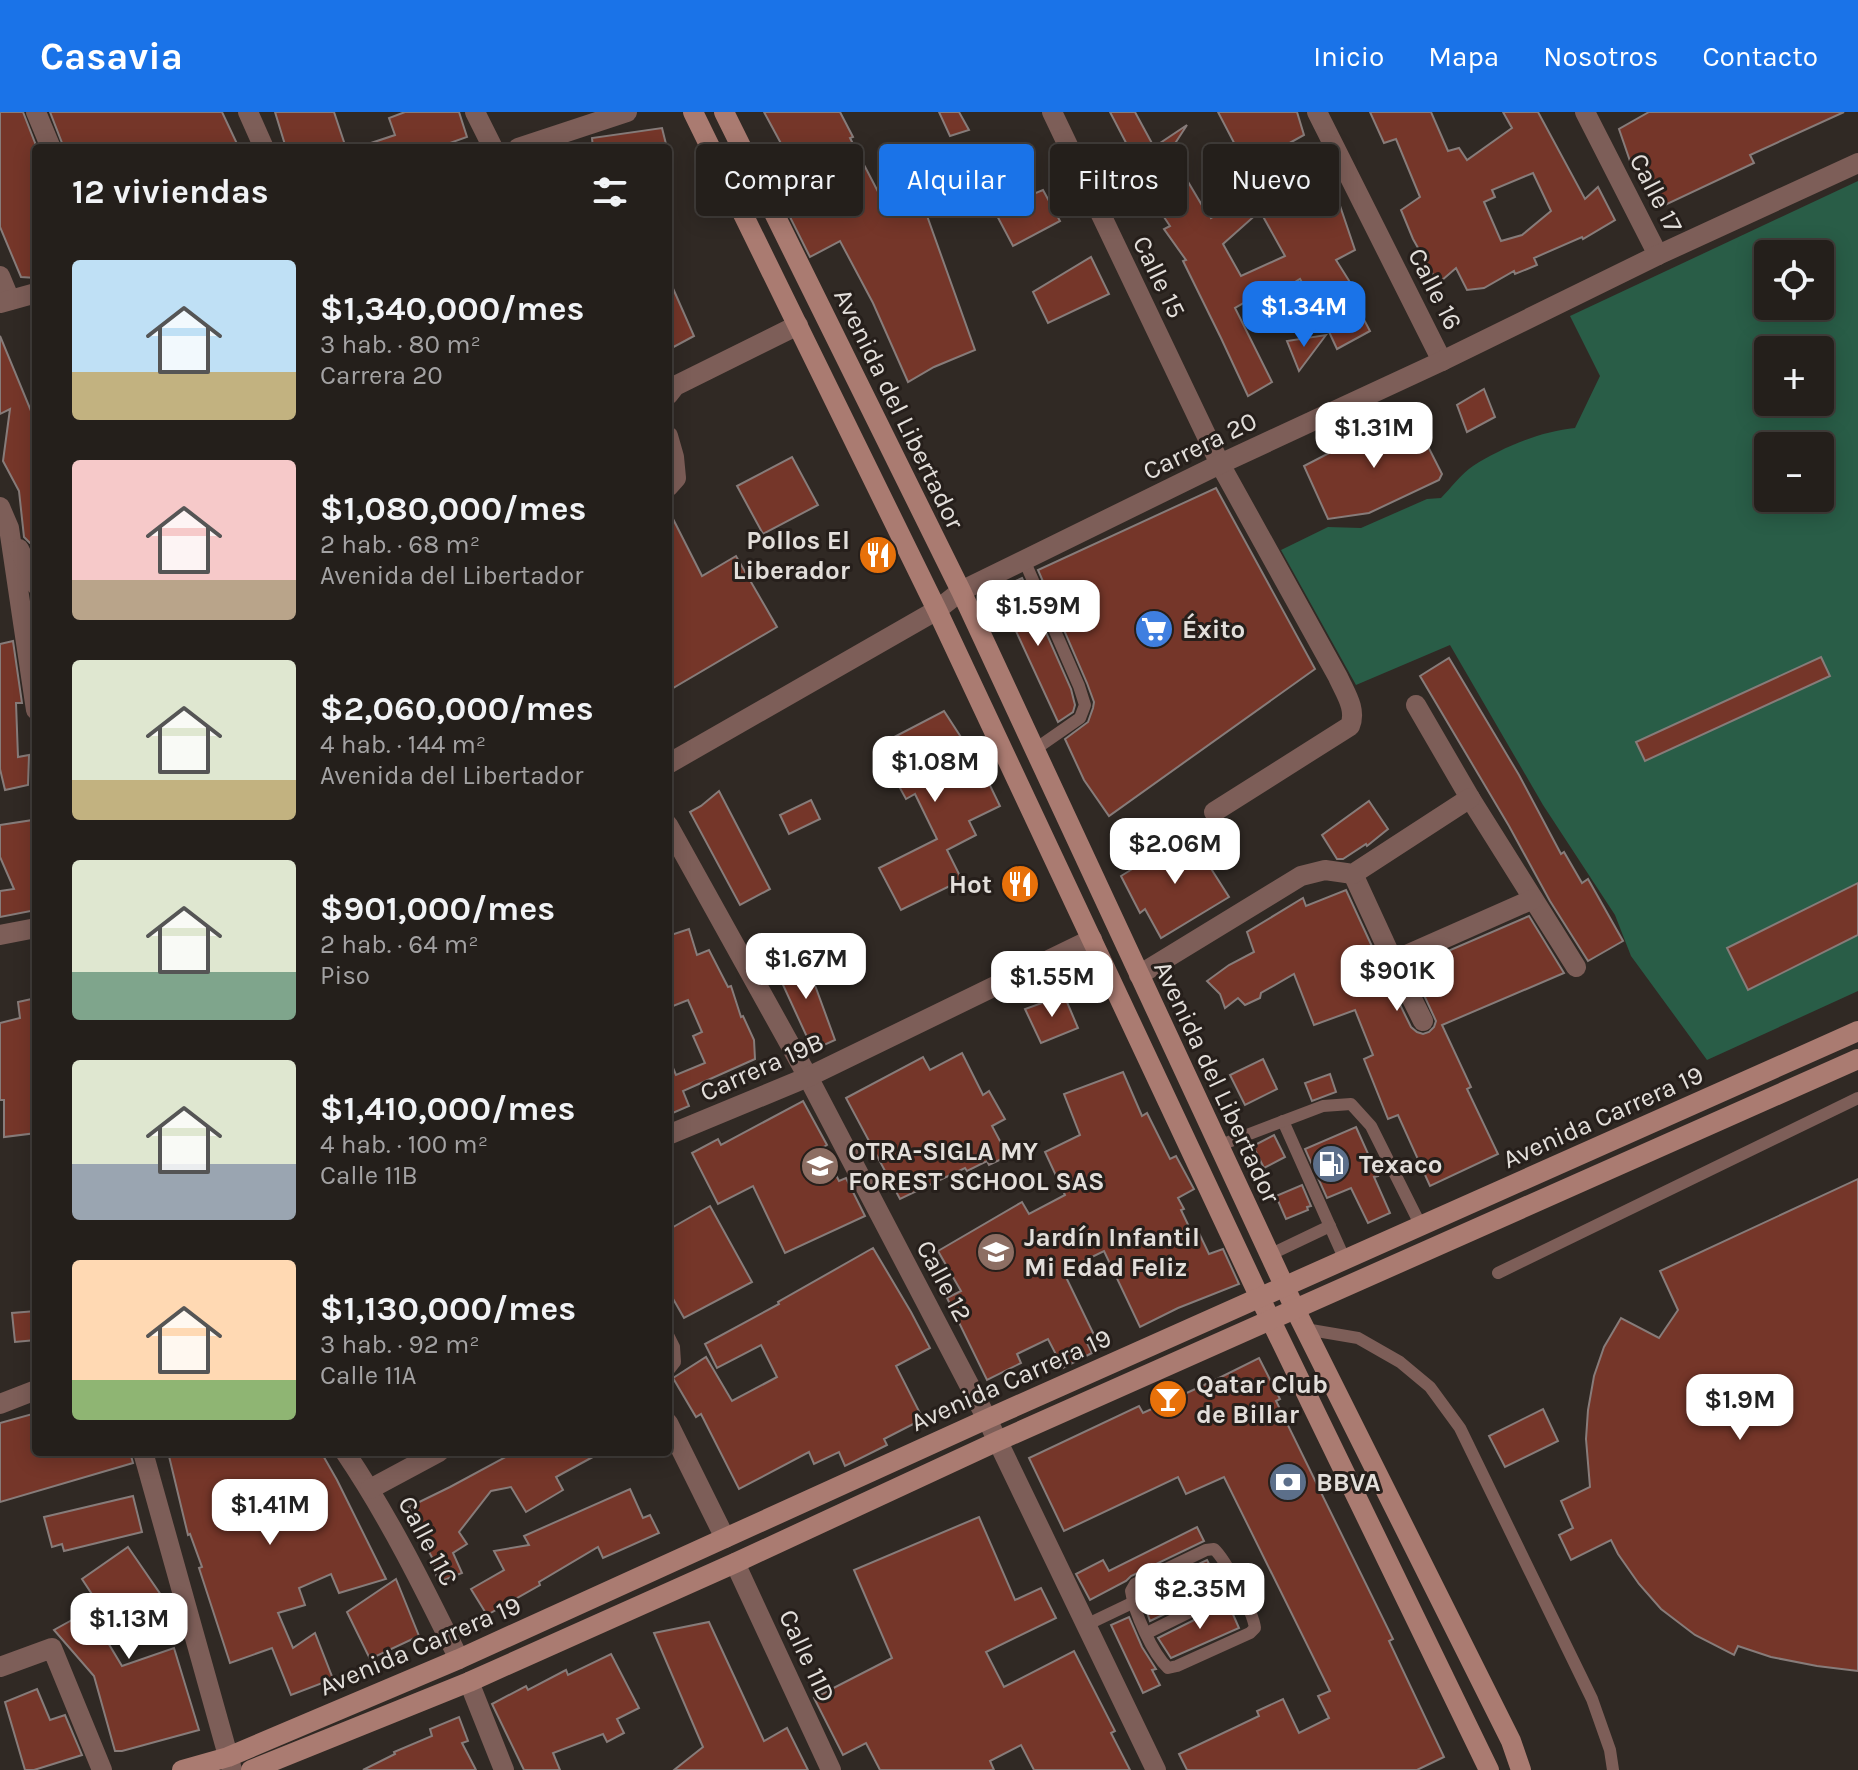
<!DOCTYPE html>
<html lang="es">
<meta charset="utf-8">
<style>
body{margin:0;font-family:Karla,sans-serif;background:#2c2724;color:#f1f3f6;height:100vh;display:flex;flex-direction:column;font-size:30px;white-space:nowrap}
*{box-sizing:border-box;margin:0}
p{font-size:26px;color:#a3a2a3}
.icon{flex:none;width:44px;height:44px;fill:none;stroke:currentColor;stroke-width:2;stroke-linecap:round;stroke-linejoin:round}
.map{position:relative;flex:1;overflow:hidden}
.panel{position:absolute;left:32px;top:32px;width:640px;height:1312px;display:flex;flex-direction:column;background:#241f1b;border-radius:8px;box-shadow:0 4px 20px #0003,0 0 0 2px #413d3a}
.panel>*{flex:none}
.hud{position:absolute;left:696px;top:32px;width:760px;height:72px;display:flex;gap:16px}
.tools{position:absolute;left:1754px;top:128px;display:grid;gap:16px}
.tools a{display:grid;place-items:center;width:80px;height:80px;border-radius:8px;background:#241f1b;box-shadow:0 4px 20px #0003,0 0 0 2px #413d3a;font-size:40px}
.price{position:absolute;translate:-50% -68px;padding:0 18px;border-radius:16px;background:#fff;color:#222;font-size:26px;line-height:52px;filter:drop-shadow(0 2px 4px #0008)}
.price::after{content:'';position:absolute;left:50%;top:48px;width:24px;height:18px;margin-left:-12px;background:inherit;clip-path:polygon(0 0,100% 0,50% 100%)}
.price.on{background:#1a73e8;color:#fff}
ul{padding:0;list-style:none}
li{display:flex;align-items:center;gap:24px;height:200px;padding:0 40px}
li span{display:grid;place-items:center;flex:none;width:224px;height:160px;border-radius:8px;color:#555}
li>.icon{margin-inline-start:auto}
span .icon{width:96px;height:96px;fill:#fffc;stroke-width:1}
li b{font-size:34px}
h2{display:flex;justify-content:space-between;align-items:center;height:96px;padding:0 40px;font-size:34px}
.chip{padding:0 28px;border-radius:8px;background:#241f1b;box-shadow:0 4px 20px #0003,0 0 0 2px #413d3a;font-size:28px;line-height:72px}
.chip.on{background:#1a73e8;color:#fff}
header{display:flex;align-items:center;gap:48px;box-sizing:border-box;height:112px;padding:0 40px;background:#1a73e8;color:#fff}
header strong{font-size:38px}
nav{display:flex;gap:44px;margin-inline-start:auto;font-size:28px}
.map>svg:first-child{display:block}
.green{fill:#295d47;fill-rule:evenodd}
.building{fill:#753629;stroke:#877c7a;stroke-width:2;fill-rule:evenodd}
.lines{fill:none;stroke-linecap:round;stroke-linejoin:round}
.service{stroke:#7d5e58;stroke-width:12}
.minor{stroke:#7d5e58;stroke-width:20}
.secondary{stroke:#aa7b71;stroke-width:20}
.labels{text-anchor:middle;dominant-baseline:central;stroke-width:6;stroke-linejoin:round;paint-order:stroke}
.street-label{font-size:26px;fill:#e3dfdb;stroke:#261f1b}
.poi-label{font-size:26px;font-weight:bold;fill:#e3dfdb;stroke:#261f1b;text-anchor:start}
</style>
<header>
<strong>Casavia</strong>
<nav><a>Inicio</a><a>Mapa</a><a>Nosotros</a><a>Contacto</a></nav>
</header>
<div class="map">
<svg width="1858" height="1658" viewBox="0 0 1858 1658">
<rect width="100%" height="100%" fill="#302924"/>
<path class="green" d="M1858 69V879L1707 948 1631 844 1615 803 1543 693 1450 533 1356 573 1281 438 1328 415 1361 416 1427 387 1441 386C1451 376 1461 362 1473 354 1501 336 1541 319 1575 316L1600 264 1570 204ZM1768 142H1820V194H1768ZM1768 238H1820V290H1768ZM1768 334H1820V386H1768Z"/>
<g class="building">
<path d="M0 0H23L37 36 36 166 21 165 0 115Z"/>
<path d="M50 0H222L239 36H64Z"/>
<path d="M275 0H334L346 36H286Z"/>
<path d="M405 0H459L467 25 436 36H366L365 33 395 23 389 6Z"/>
<path d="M764 0H840L853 25 850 26 887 97 910 85 913 92 921 87 975 238 934 255 908 270 873 191 840 129 810 145 774 73 797 61Z"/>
<path d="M939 0H959L969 18 950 24Z"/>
<path d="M1110 0H1135L1154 35 1187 13 1148 73Z"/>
<path d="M1218 0H1297L1304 23 1284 34 1291 57 1311 90 1336 82 1355 138 1336 148 1358 183 1352 185 1370 219 1337 237 1324 209 1300 167 1279 180 1275 173 1235 196 1272 270 1248 284 1221 226 1183 149 1186 148 1164 117 1170 114 1146 78 1184 63 1203 95 1206 94 1211 106 1246 85 1238 59 1242 46ZM1260 99 1285 144 1241 164 1223 132Z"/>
<path d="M1370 0H1431L1448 39 1459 36 1467 48 1512 16 1503 0H1538L1585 87 1598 75 1615 108 1583 127 1582 125 1534 146 1537 153 1515 162 1514 159 1484 176 1467 178 1456 156 1441 169 1437 163 1435 166 1413 127 1401 98 1420 85 1396 27 1384 31ZM1533 61 1551 99 1522 123 1501 129 1484 90 1495 85 1492 78Z"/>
<path d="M1649 0H1844L1750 43 1754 51 1665 93 1641 42 1630 49 1619 17Z"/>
<path d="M662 16 667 36H593L592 26Z"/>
<path d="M1043 78 1060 109 1013 134 994 98Z"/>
<path d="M1091 145 1109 182 1048 211 1033 180Z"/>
<path d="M668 165 694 224 668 238Z"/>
<path d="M1326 223 1299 259 1287 229Z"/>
<path d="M0 224 36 311V431H30L24 425 19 379 3 349 10 297 0 302Z"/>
<path d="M1484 277 1495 305 1467 320 1457 293Z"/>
<path d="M1410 299 1442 362 1439 368 1369 401 1328 407 1304 354Z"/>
<path d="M792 345 818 393 763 422 737 374Z"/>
<path d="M1216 376 1315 557 1109 704 1084 668 1065 627 1088 610 1093 596 1094 590 1087 571 1038 458Z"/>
<path d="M668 397 702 464 736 444 777 515 668 579Z"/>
<path d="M1022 466 1071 577 1075 593 1073 600 1058 610 997 478Z"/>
<path d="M13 529 22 591H16L18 645 29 643 28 673 5 678 0 657V532Z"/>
<path d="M1821 545 1830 564 1645 649 1636 630Z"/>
<path d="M1449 546 1519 663 1561 742 1564 740 1582 771 1588 767 1623 829 1588 849 1550 789 1509 714 1420 564Z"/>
<path d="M944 599 983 659 1000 694 969 709 976 723 947 738 962 768 901 798 879 756 937 727 915 682 906 687 877 634Z"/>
<path d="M719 679 770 777 740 793 690 700 701 694Z"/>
<path d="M811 688 820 707 789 722 780 703Z"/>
<path d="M1369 689 1388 717 1367 734 1366 732 1343 747H1337L1322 723Z"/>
<path d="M33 708 36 727V798L0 805V779L14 777 0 745V713Z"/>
<path d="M1189 722 1229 785 1161 826 1145 797 1140 801 1121 764Z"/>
<path d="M1858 771V823L1748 878 1727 836Z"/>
<path d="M1346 778 1381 854 1411 915 1417 920 1423 922 1429 920 1434 915 1436 909 1411 855 1529 804 1564 861 1442 913 1471 975 1467 977 1498 1042 1430 1074 1398 1003 1388 1007 1364 947 1373 943 1355 898 1314 913 1294 862 1261 881 1260 886 1245 893 1238 886 1225 896 1220 882 1207 869 1229 853 1254 840 1247 820 1303 786 1306 794Z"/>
<path d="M689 817 697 843 709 838 728 875 731 874 741 905 743 904 754 928 755 947 683 979 689 994 668 1003V944L676 963 705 951 693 924 702 920 688 888 668 896V824Z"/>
<path d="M801 835 835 928 813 938 778 862Z"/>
<path d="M1064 883 1078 916 1041 931 1025 897Z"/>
<path d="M36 886V1021L4 1025V988H0V911L20 906 18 890Z"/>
<path d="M962 941 983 983 989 979 1005 1007 992 1014 1008 1044 989 1053 987 1049 967 1059 965 1056 900 1087 846 986 923 945 930 958Z"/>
<path d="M1263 947 1277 977 1245 993 1230 963Z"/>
<path d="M1123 960 1142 1004 1147 1001 1170 1047 1176 1044 1194 1077 1178 1086 1184 1097 1181 1098 1192 1121 1198 1119 1209 1142 1223 1137 1239 1172 1178 1196 1140 1215 1104 1139 1063 1159 1096 1227 1087 1231 1092 1241 1063 1256 1048 1227 1017 1242 1021 1251 987 1268 947 1186 961 1179 938 1139 1022 1090 1029 1102 1065 1083 1045 1040 1080 1023 1064 982Z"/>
<path d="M1330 962 1336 980 1312 989 1305 971Z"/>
<path d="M803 989 827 1033 822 1036 839 1069 846 1066 865 1104 785 1141 753 1074 718 1092 692 1041 718 1027 721 1033Z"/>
<path d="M1356 1015 1378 1064 1374 1065 1390 1101 1368 1111 1351 1076 1327 1086 1305 1037Z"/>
<path d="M1274 1023 1285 1045 1264 1056 1253 1034Z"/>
<path d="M1858 1067V1559L1817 1554 1771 1545 1738 1534 1734 1543 1695 1523 1661 1497 1639 1472 1618 1442 1611 1428 1571 1448 1559 1423 1573 1416 1561 1389 1590 1375 1586 1327 1588 1298 1594 1264 1604 1235 1621 1206 1659 1226 1678 1198 1660 1159Z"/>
<path d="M1302 1073 1311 1094 1307 1095 1308 1098 1286 1107 1276 1084Z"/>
<path d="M710 1094 752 1170 684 1206 668 1178V1118Z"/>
<path d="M873 1136 911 1200 930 1236 896 1254 923 1307 884 1327 887 1333 845 1354 839 1340 814 1352 809 1340 739 1377 701 1302 696 1305 673 1266 706 1245 732 1289 777 1265 761 1233 717 1256 705 1232 779 1192 778 1190Z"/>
<path d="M36 1199V1228L15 1230 12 1201Z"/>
<path d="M1259 1246 1280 1287 1276 1289 1393 1527 1389 1529 1444 1645 1417 1658H1187L1179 1642 1259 1604 1257 1599 1283 1587 1299 1621 1329 1606 1318 1584 1330 1579 1224 1365 1186 1382 1178 1365 1064 1419 1029 1346 1139 1294 1143 1301 1215 1268Z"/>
<path d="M1543 1297 1558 1329 1505 1355 1489 1324Z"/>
<path d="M36 1301V1340H130L133 1351 0 1390V1311Z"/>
<path d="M168 1340H321L337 1368 386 1467 339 1481 331 1462 299 1476 305 1493 278 1501 293 1536 315 1521 333 1567 291 1583 272 1536 230 1551 199 1456 202 1455 190 1422 188 1423Z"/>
<path d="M515 1340H602L556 1365 563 1378 526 1400 511 1375 491 1379 459 1420 467 1432 453 1441 462 1461 439 1470 435 1460 434 1449 418 1420 420 1419 409 1395 450 1375Z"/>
<path d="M630 1377 643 1406 650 1403 659 1421 603 1446 598 1435 539 1470 540 1473 487 1503 471 1477 504 1458 494 1439 529 1433 524 1424Z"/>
<path d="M133 1384 142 1420 64 1439 62 1432 52 1435 44 1405Z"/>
<path d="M979 1405 1015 1488 1041 1476 1056 1506 986 1540 1004 1575 1074 1539 1115 1619 1111 1621 1130 1658H1034L1021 1633 990 1649 994 1658H880L866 1631 843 1643 814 1586 892 1546 854 1458Z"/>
<path d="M1197 1415 1204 1429 1131 1464 1126 1469 1090 1488 1076 1462 1103 1448 1109 1459Z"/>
<path d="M128 1435 161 1483 101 1519 122 1554 174 1536 199 1618 122 1639H115L94 1564 54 1518 99 1493 82 1467Z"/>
<path d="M1207 1448 1221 1475 1150 1509 1142 1486 1141 1479Z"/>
<path d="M396 1467 419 1524 370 1547 347 1500Z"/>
<path d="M1228 1491 1239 1516 1171 1546 1158 1526Z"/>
<path d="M1129 1505 1142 1535 1156 1557 1152 1558 1160 1573 1143 1581 1111 1513Z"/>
<path d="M709 1510 764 1629 787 1616 808 1658H674L703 1635 654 1521Z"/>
<path d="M611 1542 639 1596 617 1607 624 1621 607 1630 603 1622 553 1641 560 1658H524L492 1592 526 1574 528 1578 566 1558 568 1563Z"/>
<path d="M37 1577 50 1608 65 1603 82 1643 34 1658H25L5 1590Z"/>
<path d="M459 1605 468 1629 462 1631 476 1658H363L395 1642 394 1640 432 1624 430 1617Z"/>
</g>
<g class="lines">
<g class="service">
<path d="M1024 448 1079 574 1085 593 1080 606 1034 638"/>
<path d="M1283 1009 1345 1148"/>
<path d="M1218 1034 1323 994 1351 992 1371 1014 1421 1114"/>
<path d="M1269 1143 1330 1114"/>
<path d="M1498 1161 1858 986"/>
<path d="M1305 1217 1358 1226 1400 1250 1430 1275 1460 1316 1592 1587 1610 1638 1613 1658"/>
<path d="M668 1223 674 1235 675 1250 668 1259"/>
<path d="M1214 1437C1226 1448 1253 1500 1255 1516L1250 1521 1177 1554 1168 1556C1152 1541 1134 1500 1131 1479L1135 1472 1206 1438Z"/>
<path d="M1086 1513 1132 1491"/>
<path d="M1147 1521 1238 1476"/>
</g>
<g class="minor">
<path d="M36 0 51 36"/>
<path d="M248 0 264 36"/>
<path d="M475 0 493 36"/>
<path d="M1052 0 1220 352 1338 565C1345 581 1357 597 1350 614L1214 700"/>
<path d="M1317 0 1442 249"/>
<path d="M1585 0 1658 143"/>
<path d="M518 36 627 0"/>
<path d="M0 164 10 188"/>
<path d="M0 191 36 181"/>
<path d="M668 283 675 274 798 213"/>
<path d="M668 324 674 345 676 366 668 375"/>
<path d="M0 395 9 416 36 598"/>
<path d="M19 437 36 473"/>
<path d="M1416 593 1470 686 1576 855"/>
<path d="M668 652 937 498 961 479 1220 352 1442 249 1658 143 1858 51"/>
<path d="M668 713 808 965 987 1307 1156 1658"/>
<path d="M1353 762 1393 849 1423 909"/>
<path d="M0 823 36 816"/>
<path d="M1393 849 1533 787"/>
<path d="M1139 863 1301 764 1325 758 1353 762 1470 686"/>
<path d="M668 1023 808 965 1092 827"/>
<path d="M0 1292 36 1278"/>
<path d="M668 1311 725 1426"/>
<path d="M143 1340 232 1658"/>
<path d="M345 1340C389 1405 424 1476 459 1547"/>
<path d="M370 1377 439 1340"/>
<path d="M735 1451 831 1658"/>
<path d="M0 1555 52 1536 102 1658"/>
<path d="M469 1570 504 1658"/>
</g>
<g class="secondary">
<path d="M693 0 937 498 1260 1186 1489 1658"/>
<path d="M724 0 961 479 1295 1197 1511 1629 1521 1658"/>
<path d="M182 1658 228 1645 459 1547 987 1307 1858 919"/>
<path d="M251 1658 469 1570 735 1451 998 1329 1858 947"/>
</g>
</g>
<defs>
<g id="restaurant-disc" transform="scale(2)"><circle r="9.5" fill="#e8710a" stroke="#261f1b"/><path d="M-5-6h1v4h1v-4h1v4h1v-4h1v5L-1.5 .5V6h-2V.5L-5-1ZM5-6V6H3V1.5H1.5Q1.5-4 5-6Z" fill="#fff"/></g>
<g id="supermarket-disc" transform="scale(2)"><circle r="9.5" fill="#3f7fe0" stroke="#261f1b"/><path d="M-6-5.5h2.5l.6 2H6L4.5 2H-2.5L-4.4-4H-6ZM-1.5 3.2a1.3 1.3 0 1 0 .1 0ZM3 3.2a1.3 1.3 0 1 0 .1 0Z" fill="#fff"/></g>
<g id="fuel-disc" transform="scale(2)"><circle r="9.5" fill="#5c6f8a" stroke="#261f1b"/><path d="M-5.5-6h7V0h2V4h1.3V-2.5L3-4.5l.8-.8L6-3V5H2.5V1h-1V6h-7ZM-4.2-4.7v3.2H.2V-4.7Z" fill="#fff"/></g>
<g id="school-disc" transform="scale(2)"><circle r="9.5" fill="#8d6e63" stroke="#261f1b"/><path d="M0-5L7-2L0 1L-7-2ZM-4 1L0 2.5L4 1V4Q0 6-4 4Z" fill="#fff"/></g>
<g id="bar-disc" transform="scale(2)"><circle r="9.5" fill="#e8710a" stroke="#261f1b"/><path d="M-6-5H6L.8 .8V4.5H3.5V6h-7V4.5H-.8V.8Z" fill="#fff"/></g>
<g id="bank-disc" transform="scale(2)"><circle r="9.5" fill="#5c6f8a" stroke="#261f1b"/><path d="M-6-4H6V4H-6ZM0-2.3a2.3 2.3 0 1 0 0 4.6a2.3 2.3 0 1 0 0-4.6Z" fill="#fff"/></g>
</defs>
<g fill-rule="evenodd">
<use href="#restaurant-disc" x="878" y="443"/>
<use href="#supermarket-disc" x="1154" y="517"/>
<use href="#restaurant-disc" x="1020" y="772"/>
<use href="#fuel-disc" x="1331" y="1052"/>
<use href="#school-disc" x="820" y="1054"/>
<use href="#school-disc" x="996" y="1140"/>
<use href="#bar-disc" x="1168" y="1287"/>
<use href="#bank-disc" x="1288" y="1370"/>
</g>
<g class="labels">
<g class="street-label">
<text transform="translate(1656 81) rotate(63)">Calle 17</text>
<text transform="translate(1159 165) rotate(64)">Calle 15</text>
<text transform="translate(1435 177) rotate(63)">Calle 16</text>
<text transform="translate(899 297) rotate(64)">Avenida del Libertador</text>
<text transform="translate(1200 334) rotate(-26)">Carrera 20</text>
<text transform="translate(762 955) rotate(-24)">Carrera 19B</text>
<text transform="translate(1217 970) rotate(65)">Avenida del Libertador</text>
<text transform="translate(1603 1005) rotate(-24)">Avenida Carrera 19</text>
<text transform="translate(944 1169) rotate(62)">Calle 12</text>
<text transform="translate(1011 1268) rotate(-24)">Avenida Carrera 19</text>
<text transform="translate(428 1429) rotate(62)">Calle 11C</text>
<text transform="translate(420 1534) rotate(-23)">Avenida Carrera 19</text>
<text transform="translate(807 1544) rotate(65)">Calle 11D</text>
</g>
<g class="poi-label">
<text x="850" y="428" text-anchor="end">Pollos El<tspan x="850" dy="30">Liberador</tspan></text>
<text x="1182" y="517">Éxito</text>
<text x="992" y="772" text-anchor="end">Hot</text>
<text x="848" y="1039">OTRA-SIGLA MY<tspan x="848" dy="30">FOREST SCHOOL SAS</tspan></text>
<text x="1359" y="1052">Texaco</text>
<text x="1024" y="1125">Jardín Infantil<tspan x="1024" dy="30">Mi Edad Feliz</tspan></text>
<text x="1196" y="1272">Qatar Club<tspan x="1196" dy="30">de Billar</tspan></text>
<text x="1316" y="1370">BBVA</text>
</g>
</g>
</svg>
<div class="tools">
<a><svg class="icon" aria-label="locate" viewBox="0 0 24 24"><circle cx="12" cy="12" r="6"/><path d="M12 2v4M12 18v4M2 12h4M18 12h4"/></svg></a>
<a>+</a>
<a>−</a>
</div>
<b class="price on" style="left:1304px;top:237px">$1.34M</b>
<b class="price" style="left:1374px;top:358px">$1.31M</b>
<b class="price" style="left:1038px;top:536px">$1.59M</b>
<b class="price" style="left:935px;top:692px">$1.08M</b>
<b class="price" style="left:1175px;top:774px">$2.06M</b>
<b class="price" style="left:806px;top:889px">$1.67M</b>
<b class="price" style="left:1397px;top:901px">$901K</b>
<b class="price" style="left:1052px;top:907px">$1.55M</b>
<b class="price" style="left:1740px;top:1330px">$1.9M</b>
<b class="price" style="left:270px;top:1435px">$1.41M</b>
<b class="price" style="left:1200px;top:1519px">$2.35M</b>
<b class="price" style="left:129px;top:1549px">$1.13M</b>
<div class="hud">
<a class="chip">Comprar</a>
<a class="chip on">Alquilar</a>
<a class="chip">Filtros</a>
<a class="chip">Nuevo</a>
</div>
<section class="panel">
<h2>12 viviendas<svg class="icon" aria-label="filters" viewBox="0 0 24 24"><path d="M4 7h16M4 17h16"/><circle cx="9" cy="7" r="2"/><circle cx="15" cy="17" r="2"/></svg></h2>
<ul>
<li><span style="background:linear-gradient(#bfe0f5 70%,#c2b280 0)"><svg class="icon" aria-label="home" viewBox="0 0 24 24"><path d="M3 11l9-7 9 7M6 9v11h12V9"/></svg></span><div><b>$1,340,000/mes</b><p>3 hab. · 80 m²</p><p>Carrera 20</p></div></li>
<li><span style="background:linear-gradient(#f6c9c9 75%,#b9a48a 0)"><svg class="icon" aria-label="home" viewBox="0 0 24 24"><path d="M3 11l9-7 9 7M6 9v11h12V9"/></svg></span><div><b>$1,080,000/mes</b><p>2 hab. · 68 m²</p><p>Avenida del Libertador</p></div></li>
<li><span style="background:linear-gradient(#dfe7d0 75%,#c2b280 0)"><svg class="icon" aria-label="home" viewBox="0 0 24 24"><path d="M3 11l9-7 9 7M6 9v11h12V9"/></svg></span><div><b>$2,060,000/mes</b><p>4 hab. · 144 m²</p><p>Avenida del Libertador</p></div></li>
<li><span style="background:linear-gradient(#dfe7d0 70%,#7fa58c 0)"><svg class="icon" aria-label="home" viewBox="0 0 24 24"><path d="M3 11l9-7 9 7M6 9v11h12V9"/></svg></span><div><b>$901,000/mes</b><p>2 hab. · 64 m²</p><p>Piso</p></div></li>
<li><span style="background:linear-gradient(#dfe7d0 65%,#9aa5b1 0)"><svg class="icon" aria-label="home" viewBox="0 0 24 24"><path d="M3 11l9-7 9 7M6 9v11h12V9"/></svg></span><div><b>$1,410,000/mes</b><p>4 hab. · 100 m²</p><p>Calle 11B</p></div></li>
<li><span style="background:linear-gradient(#ffd9b3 75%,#8fb573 0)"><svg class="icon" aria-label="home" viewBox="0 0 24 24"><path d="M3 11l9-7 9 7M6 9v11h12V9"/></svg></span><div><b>$1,130,000/mes</b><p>3 hab. · 92 m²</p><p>Calle 11A</p></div></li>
</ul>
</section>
</div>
